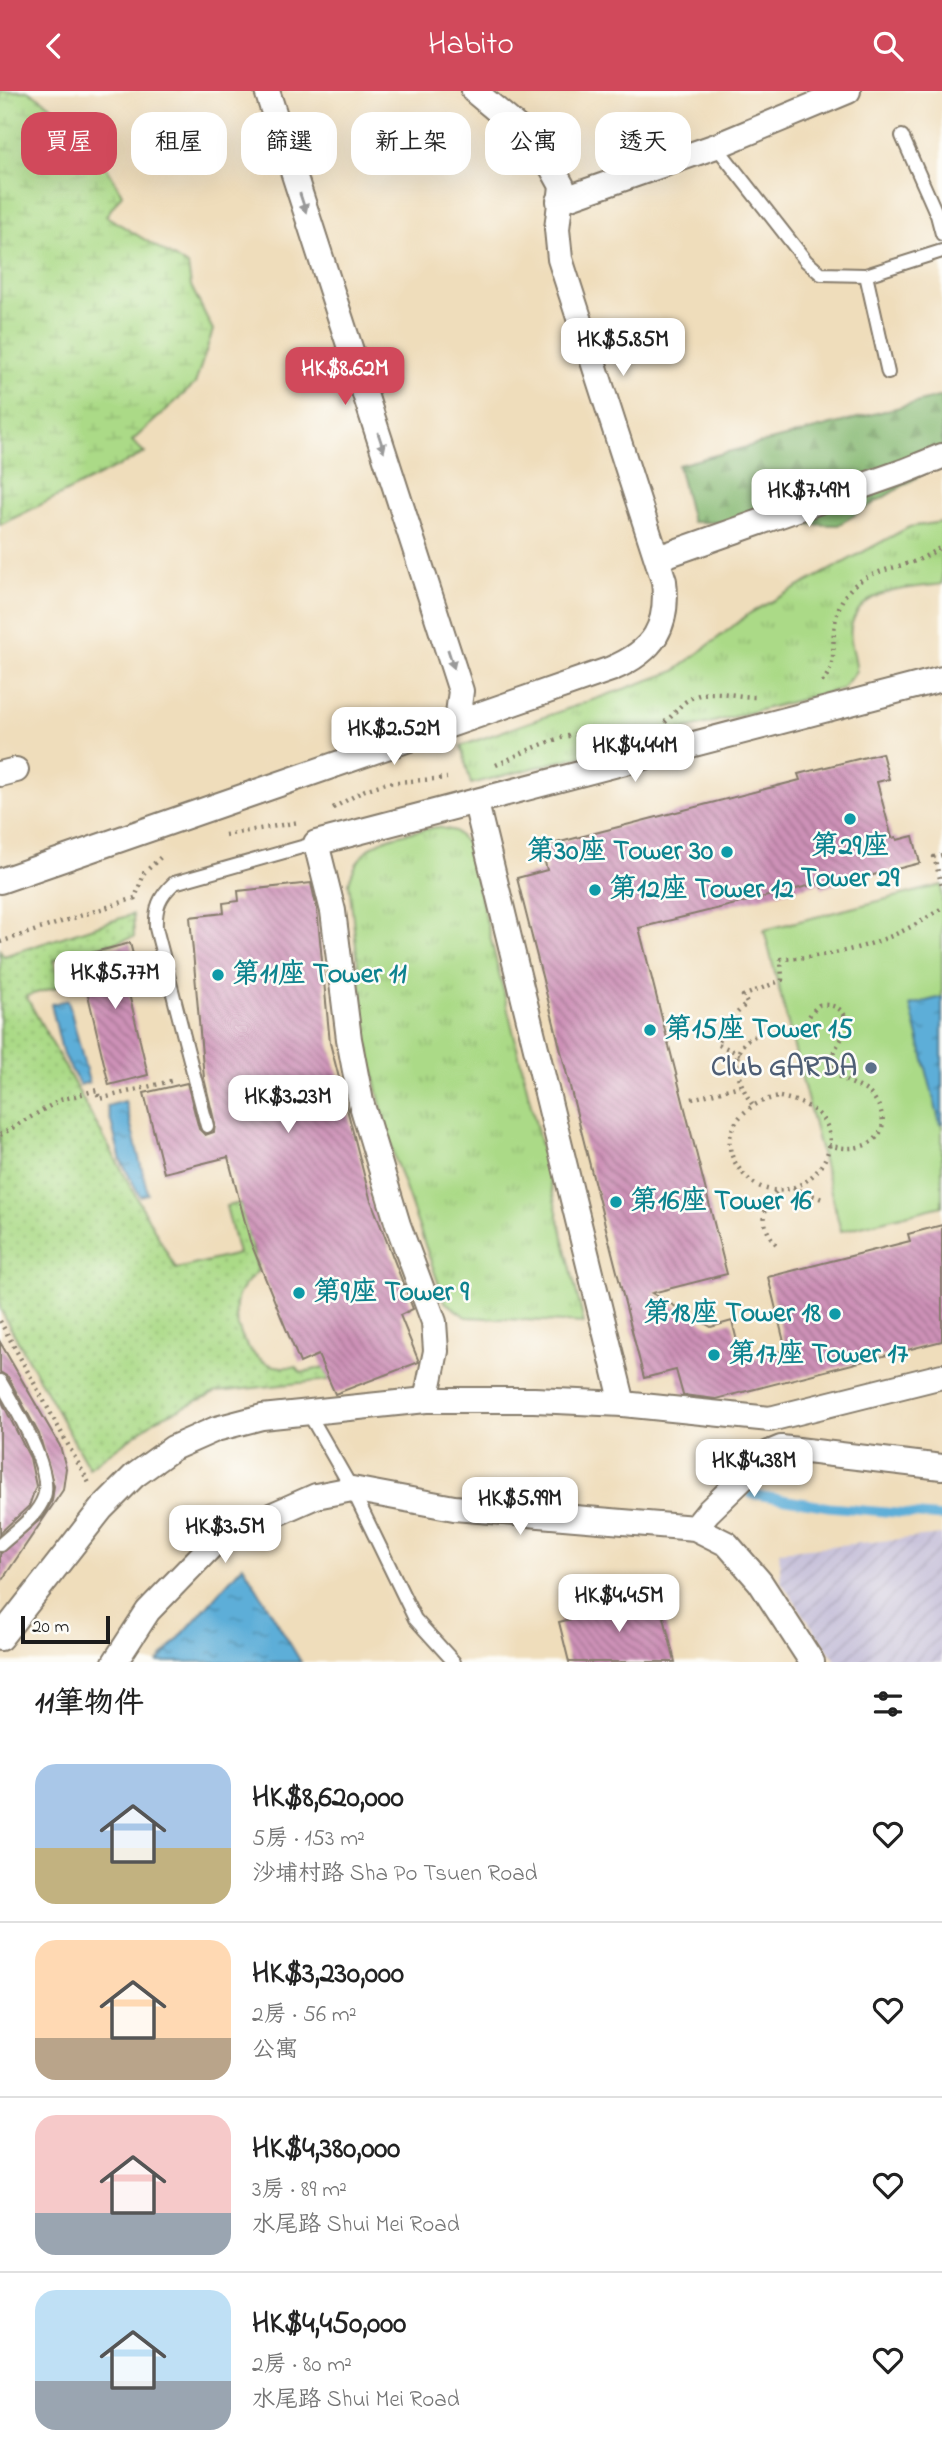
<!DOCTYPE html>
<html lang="zh-TW">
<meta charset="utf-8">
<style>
body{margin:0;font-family:"Indie Flower","LXGW WenKai TC",sans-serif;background:#f2f2f2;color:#222;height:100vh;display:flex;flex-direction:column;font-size:26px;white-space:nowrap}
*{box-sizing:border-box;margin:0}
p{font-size:23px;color:#767676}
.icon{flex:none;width:38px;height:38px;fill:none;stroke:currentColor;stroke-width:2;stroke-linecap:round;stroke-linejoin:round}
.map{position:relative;height:1571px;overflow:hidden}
.sheet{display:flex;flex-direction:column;background:#fff;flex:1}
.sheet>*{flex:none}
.hud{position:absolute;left:21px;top:21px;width:901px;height:63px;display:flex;gap:14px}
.scale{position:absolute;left:21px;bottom:18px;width:89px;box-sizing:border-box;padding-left:7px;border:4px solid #1c1c1c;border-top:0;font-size:19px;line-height:24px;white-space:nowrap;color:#1c1c1c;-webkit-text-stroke:5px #fdfcf7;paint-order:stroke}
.price{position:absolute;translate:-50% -60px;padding:0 16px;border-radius:14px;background:#fff;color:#222;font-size:23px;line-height:46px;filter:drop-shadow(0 2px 4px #0008)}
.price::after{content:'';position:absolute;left:50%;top:42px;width:21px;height:16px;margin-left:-10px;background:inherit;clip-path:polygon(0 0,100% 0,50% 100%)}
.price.on{background:#d1495b;color:#fff}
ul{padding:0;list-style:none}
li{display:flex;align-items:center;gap:21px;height:175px;padding:0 35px}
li+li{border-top:2px solid #e0e0e0}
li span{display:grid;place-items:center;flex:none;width:196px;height:140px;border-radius:21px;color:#555}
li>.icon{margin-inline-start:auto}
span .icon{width:84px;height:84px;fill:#fffc;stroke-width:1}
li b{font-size:30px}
h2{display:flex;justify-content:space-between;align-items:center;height:84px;padding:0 35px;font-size:30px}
.pill{padding:0 24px;border-radius:21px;background:#fff;box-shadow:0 7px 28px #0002;font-size:24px;line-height:63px}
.pill.on{background:#d1495b;color:#fff}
header{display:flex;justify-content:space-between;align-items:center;height:91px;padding:0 35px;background:#d1495b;color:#fff;font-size:32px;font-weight:600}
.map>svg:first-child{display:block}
.industrial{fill:url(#industrial-furrows)}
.grass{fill:url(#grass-dots);stroke:#647b52;stroke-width:2}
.forest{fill:url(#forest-firs);stroke:#526b48;stroke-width:2}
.wetland{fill:url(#wetland-marsh);stroke:#647b52;stroke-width:2}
.park{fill:url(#park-tufts);stroke:#647b52;stroke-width:2}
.pitch{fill:#abda87;stroke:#647b52;stroke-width:2}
.water{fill:url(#water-ripples);stroke:#3c657a;stroke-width:2}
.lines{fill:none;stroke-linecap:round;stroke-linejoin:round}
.stream{stroke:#5daed8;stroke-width:9}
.building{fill:url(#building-back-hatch)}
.service-casing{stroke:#867c6c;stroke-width:16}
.minor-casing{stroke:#867c6c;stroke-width:28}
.path{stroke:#867c6c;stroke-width:4.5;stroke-dasharray:2 5;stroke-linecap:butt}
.service{stroke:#fff;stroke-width:12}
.minor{stroke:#fff;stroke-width:24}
.oneway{fill:#999}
.culture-dot{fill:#0f9aa8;stroke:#fdfcf7;stroke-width:2.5}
.service-dot{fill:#5c6f8a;stroke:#fdfcf7;stroke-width:2.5}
.labels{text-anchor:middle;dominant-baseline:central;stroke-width:5;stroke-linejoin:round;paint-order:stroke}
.culture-label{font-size:28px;font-weight:bold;fill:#0d838f;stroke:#fdfcf7;text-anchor:start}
.service-label{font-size:28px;font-weight:bold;fill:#4e5e75;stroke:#fdfcf7;text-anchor:end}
</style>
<header><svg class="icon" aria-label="back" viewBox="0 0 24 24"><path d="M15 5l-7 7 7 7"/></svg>Habito<svg class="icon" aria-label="search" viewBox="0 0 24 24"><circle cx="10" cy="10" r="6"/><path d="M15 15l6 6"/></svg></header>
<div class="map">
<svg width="942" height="1571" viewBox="0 0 942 1571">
<defs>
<pattern id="industrial-furrows" width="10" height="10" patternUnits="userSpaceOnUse" patternTransform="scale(1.75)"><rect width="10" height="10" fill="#c6c0d9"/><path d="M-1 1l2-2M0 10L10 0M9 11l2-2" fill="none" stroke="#aaa4ba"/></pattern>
<pattern id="grass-dots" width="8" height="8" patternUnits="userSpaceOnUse" patternTransform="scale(1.75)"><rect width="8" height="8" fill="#abda87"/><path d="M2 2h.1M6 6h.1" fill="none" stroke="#93ba74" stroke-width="1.8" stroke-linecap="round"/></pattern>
<pattern id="forest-firs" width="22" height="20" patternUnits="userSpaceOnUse" patternTransform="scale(1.75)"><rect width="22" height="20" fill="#88ba74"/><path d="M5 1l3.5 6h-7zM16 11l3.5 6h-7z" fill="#759f64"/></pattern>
<pattern id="wetland-marsh" width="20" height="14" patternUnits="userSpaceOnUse" patternTransform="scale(1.75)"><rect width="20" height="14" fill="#abda87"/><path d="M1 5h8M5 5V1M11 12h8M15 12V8" fill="none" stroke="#93ba74"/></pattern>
<pattern id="park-tufts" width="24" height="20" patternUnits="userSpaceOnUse" patternTransform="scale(1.75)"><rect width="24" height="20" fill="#abda87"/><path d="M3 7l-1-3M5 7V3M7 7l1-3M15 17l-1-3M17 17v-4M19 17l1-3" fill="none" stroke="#93ba74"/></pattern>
<pattern id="water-ripples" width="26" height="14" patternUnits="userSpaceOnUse" patternTransform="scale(1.75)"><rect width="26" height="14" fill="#5daed8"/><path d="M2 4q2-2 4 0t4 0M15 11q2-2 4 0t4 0" fill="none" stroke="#4c8dae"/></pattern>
<pattern id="building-back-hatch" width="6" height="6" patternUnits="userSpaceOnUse" patternTransform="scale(1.75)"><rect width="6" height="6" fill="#cd91b7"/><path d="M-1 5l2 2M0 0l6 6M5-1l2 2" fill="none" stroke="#a67694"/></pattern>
</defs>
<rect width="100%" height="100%" fill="#fdfcf7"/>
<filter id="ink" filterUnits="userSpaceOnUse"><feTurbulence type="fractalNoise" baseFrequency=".0143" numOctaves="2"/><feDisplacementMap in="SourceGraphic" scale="14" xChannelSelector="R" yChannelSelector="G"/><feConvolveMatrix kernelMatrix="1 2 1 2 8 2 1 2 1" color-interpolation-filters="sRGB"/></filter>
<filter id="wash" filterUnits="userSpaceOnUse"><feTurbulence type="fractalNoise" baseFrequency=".00686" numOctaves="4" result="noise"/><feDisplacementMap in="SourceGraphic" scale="28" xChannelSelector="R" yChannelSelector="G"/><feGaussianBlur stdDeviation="1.57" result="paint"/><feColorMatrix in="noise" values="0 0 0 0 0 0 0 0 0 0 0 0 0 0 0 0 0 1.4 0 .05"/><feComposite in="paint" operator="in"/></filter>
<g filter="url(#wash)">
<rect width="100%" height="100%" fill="#efddbb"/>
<path class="industrial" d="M942 1444V1571H836L781 1491 779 1460Z"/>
<path class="grass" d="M133 823 134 846 54 869 60 895 26 905 176 1178 238 1163 226 1115 241 1112 258 1180C250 1188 242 1195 238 1205 230 1228 244 1260 265 1271 275 1277 285 1276 296 1276L301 1282 332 1274 338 1288 217 1301 157 1328 89 1377 0 1218V859L4 865Z"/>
<path class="forest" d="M942 305V371L838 434 692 431 678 374Z"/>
<path class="wetland" d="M0 0H29L50 14 91 67 107 77 122 103 106 125 188 175 191 195 213 239 195 293 132 350 145 362 0 434Z"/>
<g class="park">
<path d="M942 431V493C910 498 858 496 851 537 848 552 857 565 856 580L842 598 471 693 461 655 675 580 750 522 909 436Z"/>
<path d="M437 736 455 740 468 754 584 1232 466 1226 445 1211 395 1068 379 1007 366 945 349 792C361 745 396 745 437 736Z"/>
</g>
<path class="pitch" d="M942 794V1115L841 1140 764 839Z"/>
<g class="water">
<path d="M942 906V1032L940 1033 910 914Z"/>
<path d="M68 909 89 991 80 994 63 964 51 913Z"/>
<path d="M125 1010 148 1103 140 1105 121 1070 107 1015Z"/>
<path d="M243 1474 301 1571H158Z"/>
</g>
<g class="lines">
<path class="stream" d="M751 1403 829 1416 942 1426"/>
</g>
<g id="blocks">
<g class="building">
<path d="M882 662 889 688 877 691 892 747 896 746 897 749 913 745 920 772 822 797 820 792 639 837 727 1183 652 1202 711 1236 732 1230 742 1270 786 1259 768 1186 910 1150 908 1143 942 1134V1250L716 1308 683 1304 676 1279 644 1287 517 787 547 779 541 756 800 689 798 683Z"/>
<path d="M311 792 317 818 330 952 370 1107 413 1218 400 1224 419 1271 335 1303 318 1264 300 1272 250 1150 228 1066 164 1082 144 1002 187 992 199 1038 205 1044 214 1041 215 1033 204 987 190 826 224 822 223 812 239 810 238 800Z"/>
<path d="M130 852 139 886 126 890 148 984 109 994 79 865Z"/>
<path d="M0 1251 60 1355 66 1377 63 1399 0 1492V1463L43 1426 52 1410 54 1395 39 1343 8 1286 0 1281Z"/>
<path d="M0 1307 30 1367 36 1395 29 1415 0 1442Z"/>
<path d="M659 1506 675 1571H569L559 1531 583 1525 581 1520 621 1510 622 1516Z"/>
</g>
</g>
</g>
<g filter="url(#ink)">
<use href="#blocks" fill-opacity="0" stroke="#867c6c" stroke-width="2"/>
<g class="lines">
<g class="service-casing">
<g id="service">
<path d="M902 45 937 124 942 143"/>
<path d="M716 55 806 170 821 183 866 184 942 160"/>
<path d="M866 184 888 282"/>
<path d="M207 1035 156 837C155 817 159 806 174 792L316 752"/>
<path d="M0 1290C14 1314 53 1379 44 1406 37 1426 15 1440 0 1454"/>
<path d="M309 1323 352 1398 415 1528 454 1571"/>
</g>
</g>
<g class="minor-casing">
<g id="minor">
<path d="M267 0 461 600 457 630"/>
<path d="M559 110 716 55 848 0"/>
<path d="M658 467 905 380 942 365"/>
<path d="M0 683 16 679"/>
<path d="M476 712 623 1313"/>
<path d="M0 790 611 578C654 560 669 536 664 490L560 168 557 138 562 95 540 55 474 0"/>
<path d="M426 1309 436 1260 434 1231 398 1134 361 1011 349 948 333 820 316 752 942 588"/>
<path d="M695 1437 708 1421 769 1362 781 1357 942 1376"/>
<path d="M0 1547 101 1418 134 1385 173 1357 216 1338 262 1326 426 1309H534L623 1313 770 1328 942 1285"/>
<path d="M115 1571 148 1520 218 1448 316 1405 352 1398 454 1417 695 1437 727 1453 760 1491 812 1571"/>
</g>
</g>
<g class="path">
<path d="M822 591C837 574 832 560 834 540 839 487 872 483 913 471 924 467 932 461 942 456"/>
<path d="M665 631C673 625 677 617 685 611 709 594 731 606 757 606"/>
<path d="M496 674C541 654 568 637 620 642"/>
<path d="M333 717 365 699 386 692 447 687"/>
<path d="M225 744 299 731"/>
<path d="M942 764 934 766 942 795"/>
<path d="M0 851 135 807 144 782 163 764"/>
<path d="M740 963 717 953 729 930 747 912 743 905 782 889 781 868C842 865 891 852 942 817"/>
<path d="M780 1006C891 1027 789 1150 738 1076 714 1042 746 1009 780 1006Z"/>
<path d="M692 1008 740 995"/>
<path d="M752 1013C736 989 724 951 764 942 775 940 787 944 797 938 806 933 810 921 819 914 836 912 847 920 848 937L834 960 833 978C844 995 865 992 876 1010 898 1046 862 1065 829 1054"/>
<path d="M0 1044 60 1009 97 999 99 1008 175 989"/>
<path d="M793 1097 825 1109"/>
<path d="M776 1153C760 1135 761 1115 778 1099"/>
<path d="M0 1230 89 1392"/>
</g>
<use href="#service" class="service"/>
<use href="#minor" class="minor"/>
</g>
<defs><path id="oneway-solid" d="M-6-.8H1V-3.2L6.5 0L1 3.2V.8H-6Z" transform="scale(1.75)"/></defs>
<g class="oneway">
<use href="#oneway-solid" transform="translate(303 112) rotate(72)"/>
<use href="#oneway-solid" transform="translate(381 351) rotate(72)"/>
<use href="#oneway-solid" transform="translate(451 568) rotate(72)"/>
</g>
</g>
<g class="culture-dot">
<circle cx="850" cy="728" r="7"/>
<circle cx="727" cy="761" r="7"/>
<circle cx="595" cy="799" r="7"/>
<circle cx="218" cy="884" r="7"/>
<circle cx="650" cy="939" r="7"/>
<circle cx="616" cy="1111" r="7"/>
<circle cx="299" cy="1202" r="7"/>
<circle cx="835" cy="1223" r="7"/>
<circle cx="714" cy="1264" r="7"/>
</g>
<circle class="service-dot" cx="871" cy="977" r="7"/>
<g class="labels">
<g class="culture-label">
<text x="850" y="756" text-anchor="middle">第29座<tspan x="850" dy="32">Tower 29</tspan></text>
<text x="713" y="761" text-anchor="end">第30座 Tower 30</text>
<text x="609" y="799">第12座 Tower 12</text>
<text x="232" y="884">第11座 Tower 11</text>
<text x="664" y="939">第15座 Tower 15</text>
<text x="630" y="1111">第16座 Tower 16</text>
<text x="313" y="1202">第9座 Tower 9</text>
<text x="821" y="1223" text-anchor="end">第18座 Tower 18</text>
<text x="728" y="1264">第17座 Tower 17</text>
</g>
<g class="service-label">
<text x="857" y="977">Club GARDA</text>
</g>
</g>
</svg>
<div class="scale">20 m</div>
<b class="price" style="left:623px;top:287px">HK$5.85M</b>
<b class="price on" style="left:345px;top:316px">HK$8.62M</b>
<b class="price" style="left:809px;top:438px">HK$7.49M</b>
<b class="price" style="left:394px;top:676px">HK$2.52M</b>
<b class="price" style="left:635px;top:693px">HK$4.44M</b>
<b class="price" style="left:115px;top:920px">HK$5.77M</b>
<b class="price" style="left:288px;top:1044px">HK$3.23M</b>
<b class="price" style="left:754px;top:1408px">HK$4.38M</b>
<b class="price" style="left:520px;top:1446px">HK$5.99M</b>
<b class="price" style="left:225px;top:1474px">HK$3.5M</b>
<b class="price" style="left:619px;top:1543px">HK$4.45M</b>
<div class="hud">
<a class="pill on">買屋</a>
<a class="pill">租屋</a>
<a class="pill">篩選</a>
<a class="pill">新上架</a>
<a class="pill">公寓</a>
<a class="pill">透天</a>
</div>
</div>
<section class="sheet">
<h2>11筆物件<svg class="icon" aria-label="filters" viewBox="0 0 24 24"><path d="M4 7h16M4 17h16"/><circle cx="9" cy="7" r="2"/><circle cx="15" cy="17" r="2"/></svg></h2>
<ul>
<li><span style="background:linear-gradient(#a9c7e8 60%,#c2b280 0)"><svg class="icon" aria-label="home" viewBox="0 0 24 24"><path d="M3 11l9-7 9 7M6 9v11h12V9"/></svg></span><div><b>HK$8,620,000</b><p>5房 · 153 m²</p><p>沙埔村路 Sha Po Tsuen Road</p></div><svg class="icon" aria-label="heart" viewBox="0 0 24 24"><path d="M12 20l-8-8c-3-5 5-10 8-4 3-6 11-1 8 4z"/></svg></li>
<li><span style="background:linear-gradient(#ffd9b3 70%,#b9a48a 0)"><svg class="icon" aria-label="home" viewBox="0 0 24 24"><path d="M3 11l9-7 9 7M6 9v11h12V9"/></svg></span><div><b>HK$3,230,000</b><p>2房 · 56 m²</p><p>公寓</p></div><svg class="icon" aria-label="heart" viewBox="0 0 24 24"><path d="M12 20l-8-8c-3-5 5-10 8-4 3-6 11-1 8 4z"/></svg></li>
<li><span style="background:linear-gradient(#f6c9c9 70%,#9aa5b1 0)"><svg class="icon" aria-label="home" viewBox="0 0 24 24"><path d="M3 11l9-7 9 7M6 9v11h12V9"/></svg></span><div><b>HK$4,380,000</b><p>3房 · 89 m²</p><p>水尾路 Shui Mei Road</p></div><svg class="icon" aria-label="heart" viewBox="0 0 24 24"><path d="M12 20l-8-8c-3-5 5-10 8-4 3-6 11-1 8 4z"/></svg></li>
<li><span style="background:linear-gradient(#bfe0f5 65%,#9aa5b1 0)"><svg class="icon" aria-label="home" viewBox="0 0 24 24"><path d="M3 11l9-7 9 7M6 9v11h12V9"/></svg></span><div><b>HK$4,450,000</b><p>2房 · 80 m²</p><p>水尾路 Shui Mei Road</p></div><svg class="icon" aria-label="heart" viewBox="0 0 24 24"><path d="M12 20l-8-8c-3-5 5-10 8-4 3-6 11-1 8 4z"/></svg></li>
</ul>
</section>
